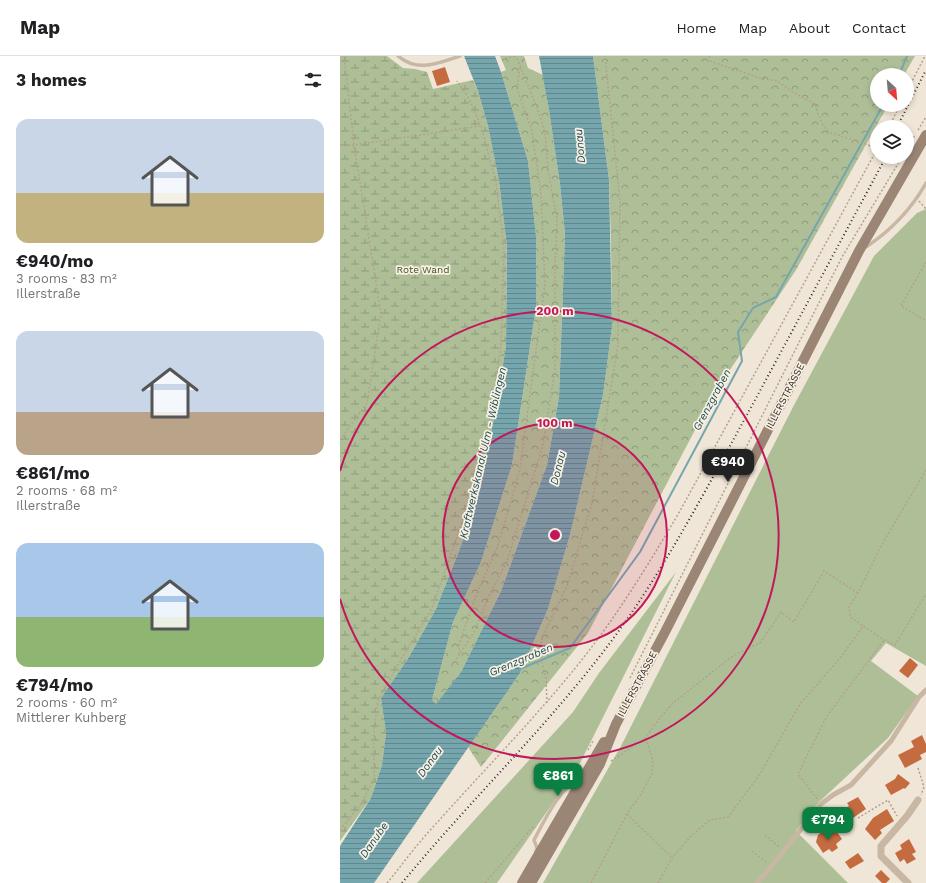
<!DOCTYPE html>
<meta charset="utf-8">
<style>
body{margin:0;font-family:"Work Sans",sans-serif;background:#f6f6f6;color:#202124;height:100vh;display:flex;flex-direction:column;font-size:15px;white-space:nowrap}
*{box-sizing:border-box;margin:0}
p{font-size:13px;color:#757577}
.icon{flex:none;width:22px;height:22px;fill:none;stroke:currentColor;stroke-width:2;stroke-linecap:round;stroke-linejoin:round}
.map{position:relative;flex:1;overflow:hidden}
.details{display:flex;flex-direction:column;background:#fff;width:340px}
.details>*{flex:none}
.needle{width:26px;rotate:154deg}
.buttons{position:absolute;left:530px;top:12px;display:grid;gap:8px}
.buttons a{display:grid;place-items:center;width:44px;height:44px;border-radius:50%;background:#fff;box-shadow:0 2px 6px #0003;font-size:20px}
.price{position:absolute;translate:-50% -34px;padding:0 9px;border-radius:8px;background:#0b8043;color:#fff;font-size:13px;line-height:26px;filter:drop-shadow(0 1px 2px #0008)}
.price::after{content:'';position:absolute;left:50%;top:24px;width:12px;height:9px;margin-left:-6px;background:inherit;clip-path:polygon(0 0,100% 0,50% 100%)}
.price.current{background:#222;color:#fff}
ul{padding:0;list-style:none}
li{display:grid;align-content:center;gap:8px;height:212px;padding:0 16px}
li span{display:grid;place-items:center;height:124px;border-radius:12px;color:#555}
li>.icon{margin-inline-start:auto}
span .icon{width:72px;height:72px;fill:#fffc;stroke-width:1}
li b{font-size:17px}
h2{display:flex;justify-content:space-between;align-items:center;height:48px;padding:0 16px;font-size:17px}
header{display:flex;align-items:center;gap:24px;box-sizing:border-box;height:56px;padding:0 20px;background:#fff;border-bottom:1px solid #e0e0e0}
header strong{font-size:19px}
nav{display:flex;gap:22px;margin-inline-start:auto;font-size:14px}
main{display:flex;flex:1;min-height:0}
.map>svg:first-child{display:block}
.green{fill:#aebf97}
.forest{fill:url(#forest-crowns)}
.wetland{fill:url(#wetland-marsh)}
.water{fill:url(#water-rules)}
.lines{fill:none;stroke-linecap:round;stroke-linejoin:round}
.stream{stroke:#76a6ad;stroke-width:2}
.building{fill:#c56b40}
.path{stroke:#b3a18d;stroke-width:1.5;stroke-dasharray:2 2;stroke-linecap:butt}
.service{stroke:#c8b7a3;stroke-width:3.5}
.pedestrian{stroke:#c8b7a3;stroke-width:5}
.minor{stroke:#c8b7a3;stroke-width:7}
.secondary{stroke:#9b8675;stroke-width:10}
.rail{stroke:#332a25;stroke-width:2;stroke-dasharray:1 3;stroke-linecap:butt}
.ring{fill:none;stroke:#c2185b;stroke-width:2}
.labels{text-anchor:middle;dominant-baseline:central;stroke-width:3.5;stroke-linejoin:round;paint-order:stroke}
.park-label{font-size:10px;fill:#3f5129;stroke:#f8f0e3}
.street-label{font-size:10px;fill:#332a25;stroke:#f8f0e3}
.water-label{font-size:11px;font-style:italic;fill:#1b4b53;stroke:#f8f0e3}
.centre{fill:#c2185b;stroke:#f8f0e3;stroke-width:2}
.ring-label{font-size:12px;text-anchor:middle;font-weight:bold;fill:#c2185b;stroke:#f8f0e3;stroke-width:3.5;stroke-linejoin:round;paint-order:stroke}
</style>
<header>
<strong>Map</strong>
<nav><a>Home</a><a>Map</a><a>About</a><a>Contact</a></nav>
</header>
<main>
<section class="details">
<h2>3 homes<svg class="icon" aria-label="filters" viewBox="0 0 24 24"><path d="M4 7h16M4 17h16"/><circle cx="9" cy="7" r="2"/><circle cx="15" cy="17" r="2"/></svg></h2>
<ul>
<li><span style="background:linear-gradient(#c9d6e8 60%,#c2b280 0)"><svg class="icon" aria-label="home" viewBox="0 0 24 24"><path d="M3 11l9-7 9 7M6 9v11h12V9"/></svg></span><div><b>€940/mo</b><p>3 rooms · 83 m²</p><p>Illerstraße</p></div></li>
<li><span style="background:linear-gradient(#c9d6e8 65%,#b9a48a 0)"><svg class="icon" aria-label="home" viewBox="0 0 24 24"><path d="M3 11l9-7 9 7M6 9v11h12V9"/></svg></span><div><b>€861/mo</b><p>2 rooms · 68 m²</p><p>Illerstraße</p></div></li>
<li><span style="background:linear-gradient(#a9c7e8 60%,#8fb573 0)"><svg class="icon" aria-label="home" viewBox="0 0 24 24"><path d="M3 11l9-7 9 7M6 9v11h12V9"/></svg></span><div><b>€794/mo</b><p>2 rooms · 60 m²</p><p>Mittlerer Kuhberg</p></div></li>
</ul>
</section>
<div class="map">
<svg width="586" height="827" viewBox="0 0 586 827">
<defs>
<pattern id="forest-crowns" width="20" height="18" patternUnits="userSpaceOnUse"><rect width="20" height="18" fill="#aebf97"/><path d="M2 6a3 3 0 1 1 6 0M12 15a3 3 0 1 1 6 0" fill="none" stroke="#8e9b7b"/></pattern>
<pattern id="wetland-marsh" width="20" height="14" patternUnits="userSpaceOnUse"><rect width="20" height="14" fill="#aebf97"/><path d="M1 5h8M5 5V1M11 12h8M15 12V8" fill="none" stroke="#8e9b7b"/></pattern>
<pattern id="water-rules" width="6" height="5" patternUnits="userSpaceOnUse"><rect width="6" height="5" fill="#76a6ad"/><path d="M0 2.5h6" fill="none" stroke="#61878d"/></pattern>
</defs>
<rect width="100%" height="100%" fill="#f0e6d7"/>
<g class="green">
<path d="M586 153V610L546 587 531 605 578 640 548 682 479 746 456 775 508 827H203L281 690 453 351 534 200 577 157Z"/>
<path d="M336 516 238 711 157 827H77L233 656 259 617Z"/>
</g>
<g class="forest">
<path d="M160 0H184L188 12 203 19 209 54 220 128 225 178 219 341 207 409 161 535 121 616 96 649 92 644 113 566 141 506 172 409 196 251V180L188 105 161 16 166 14Z"/>
<path d="M253 0H575L564 19H537V49H548L456 214 374 338 248 577 141 711 128 691 180 617 208 553 230 479 263 339 272 271 271 187 269 124Z"/>
</g>
<path class="wetland" d="M0 0H47L63 12 75 13 87 16 93 33 133 24 138 35 148 70 159 125 167 191 166 290 155 358 137 443 119 495 96 553 69 601 41 642 46 677 42 709 31 742 0 785Z"/>
<path class="water" d="M124 0H155L161 16 188 105 196 180V251L172 409 141 506 113 566 92 644 96 648 121 616 161 535 207 409 219 341 225 178 220 128 209 54 199 0H253L269 124 272 271 263 339 230 479 208 553 180 617 34 827H0V790L31 742 42 709 46 677 41 642 69 601 96 553 119 495 137 443 155 358 166 290 167 191 159 125 148 70 138 35Z"/>
<g class="lines">
<g class="stream">
<path d="M559 19 567 0"/>
<path d="M180 613 230 592 300 496 402 305 398 276 413 252 436 241 543 49"/>
</g>
</g>
<g class="building">
<path d="M105 11 110 26 97 30 92 15Z"/>
<path d="M570 602 578 609 568 622 559 615Z"/>
<path d="M582 679 586 688V696L580 699 582 703 565 712 558 699 574 691 571 685Z"/>
<path d="M558 718 570 727 565 733 564 732 551 739 545 729 555 723Z"/>
<path d="M518 741 526 753 510 764 503 753 509 750 507 747Z"/>
<path d="M547 753 554 765 540 774 542 777 535 784 525 773 533 762Z"/>
<path d="M494 772 502 783 496 788 498 792 492 796 489 793 483 797 476 786 478 779 482 776H487Z"/>
<path d="M569 783 576 796 572 798 576 803 567 808 564 803 560 806 555 797 562 793 560 789Z"/>
<path d="M518 797 524 805 510 813 505 806Z"/>
<path d="M541 814 550 823 546 827H542L535 820Z"/>
</g>
<g class="lines">
<g class="path">
<path d="M370 0 367 4 423 23 438 25 451 35 475 48C478 58 481 69 489 76L537 92"/>
<path d="M165 2 176 0"/>
<path d="M567 35 585 0"/>
<path d="M549 71 560 49"/>
<path d="M578 74 586 61"/>
<path d="M0 89 7 90 140 70"/>
<path d="M567 92 575 79"/>
<path d="M579 145 586 153"/>
<path d="M586 206 561 250 586 265"/>
<path d="M0 384 27 347 41 258 14 89 4 0"/>
<path d="M586 414 540 492 518 537 509 551 510 561 544 584 555 589 586 538"/>
<path d="M119 598V588L137 537 157 492 169 452 180 412 205 228 201 138 192 75 177 33 180 10"/>
<path d="M112 610 134 576 149 540 167 505 203 389 215 313V210L217 163 208 113 205 77 199 57 176 0"/>
<path d="M290 622 502 201 562 101"/>
<path d="M207 647 206 622 200 600 202 582 227 530 252 447 278 289 280 146 265 0"/>
<path d="M248 694 253 685"/>
<path d="M271 705 306 682 315 668 333 647 394 599 420 587 441 556 454 566 484 515 518 537"/>
<path d="M578 712 584 731 581 739"/>
<path d="M477 743 458 718 487 660 544 584"/>
<path d="M287 758 331 801"/>
<path d="M518 762 548 744 557 760"/>
<path d="M0 774 21 748 34 723V674L38 645 56 612 92 552 132 438 151 357 161 290 164 193 156 126 141 70 128 41 117 25"/>
<path d="M425 779 439 791"/>
<path d="M412 795 427 807"/>
<path d="M47 827C58 814 68 800 79 787 131 727 187 672 236 611 276 562 308 509 340 455L537 93"/>
<path d="M145 827 192 772 196 771"/>
<path d="M251 827 287 758 301 738 312 718 313 705 306 682"/>
<path d="M318 827 332 802 351 780 370 764 388 761 420 718 460 648 501 601 524 569"/>
</g>
<g class="service">
<path d="M58 0C78 17 98 7 120 0"/>
<path d="M526 191C550 175 572 152 586 127"/>
<path d="M196 796 197 792 194 784C205 763 220 732 241 720"/>
</g>
<path class="pedestrian" d="M417 827 431 811 481 748 493 739 511 729 551 685 579 641 586 634"/>
<path class="minor" d="M568 827 541 800V790L567 760 578 744"/>
<g class="secondary">
<path d="M182 827 264 686"/>
<path d="M191 827 260 708 276 668 325 576 519 195 586 79"/>
</g>
<g class="rail">
<path d="M557 71 586 14"/>
<path d="M62 827C136 737 221 658 288 562 333 497 370 426 408 357 454 272 500 186 546 101"/>
</g>
</g>
<circle cx="215" cy="479" r="112" fill="#c2185b" fill-opacity=".12"/>
<g class="ring">
<circle cx="215" cy="479" r="112"/>
<path d="M0 415A224 224 0 1 1 0 543"/>
</g>
<g class="labels">
<g class="park-label">
<text x="83" y="213">Rote Wand</text>
</g>
<g class="street-label">
<text transform="translate(445 340) rotate(-63)">ILLERSTRASSE</text>
<text transform="translate(297 628) rotate(-62)">ILLERSTRASSE</text>
</g>
<g class="water-label">
<text transform="translate(240 90) rotate(-95)">Donau</text>
<text transform="translate(372 344) rotate(-62)">Grenzgraben</text>
<text transform="translate(143 397) rotate(-77)">Kraftwerkskanal Ulm - Wiblingen</text>
<text transform="translate(218 412) rotate(-76)">Donau</text>
<text transform="translate(181 604) rotate(-23)">Grenzgraben</text>
<text transform="translate(90 706) rotate(-54)">Donau</text>
<text transform="translate(34 784) rotate(-55)">Danube</text>
</g>
</g>
<circle cx="215" cy="479" r="6" class="centre"/>
<g class="ring-label">
<text x="215" y="259">200 m</text>
<text x="215" y="371">100 m</text>
</g>
</svg>
<div class="buttons">
<a><svg class="needle" viewBox="-14 -14 28 28"><path d="M0-13l5 13h-10z" fill="#e53935"/><path d="M0 13l5-13h-10z" fill="#757577"/></svg></a>
<a><svg class="icon" aria-label="layers" viewBox="0 0 24 24"><path d="M12 4l9 5-9 5-9-5zM3 14l9 5 9-5"/></svg></a>
</div>
<b class="price current" style="left:388px;top:427px">€940</b>
<b class="price" style="left:218px;top:741px">€861</b>
<b class="price" style="left:488px;top:785px">€794</b>
</div>
</main>
